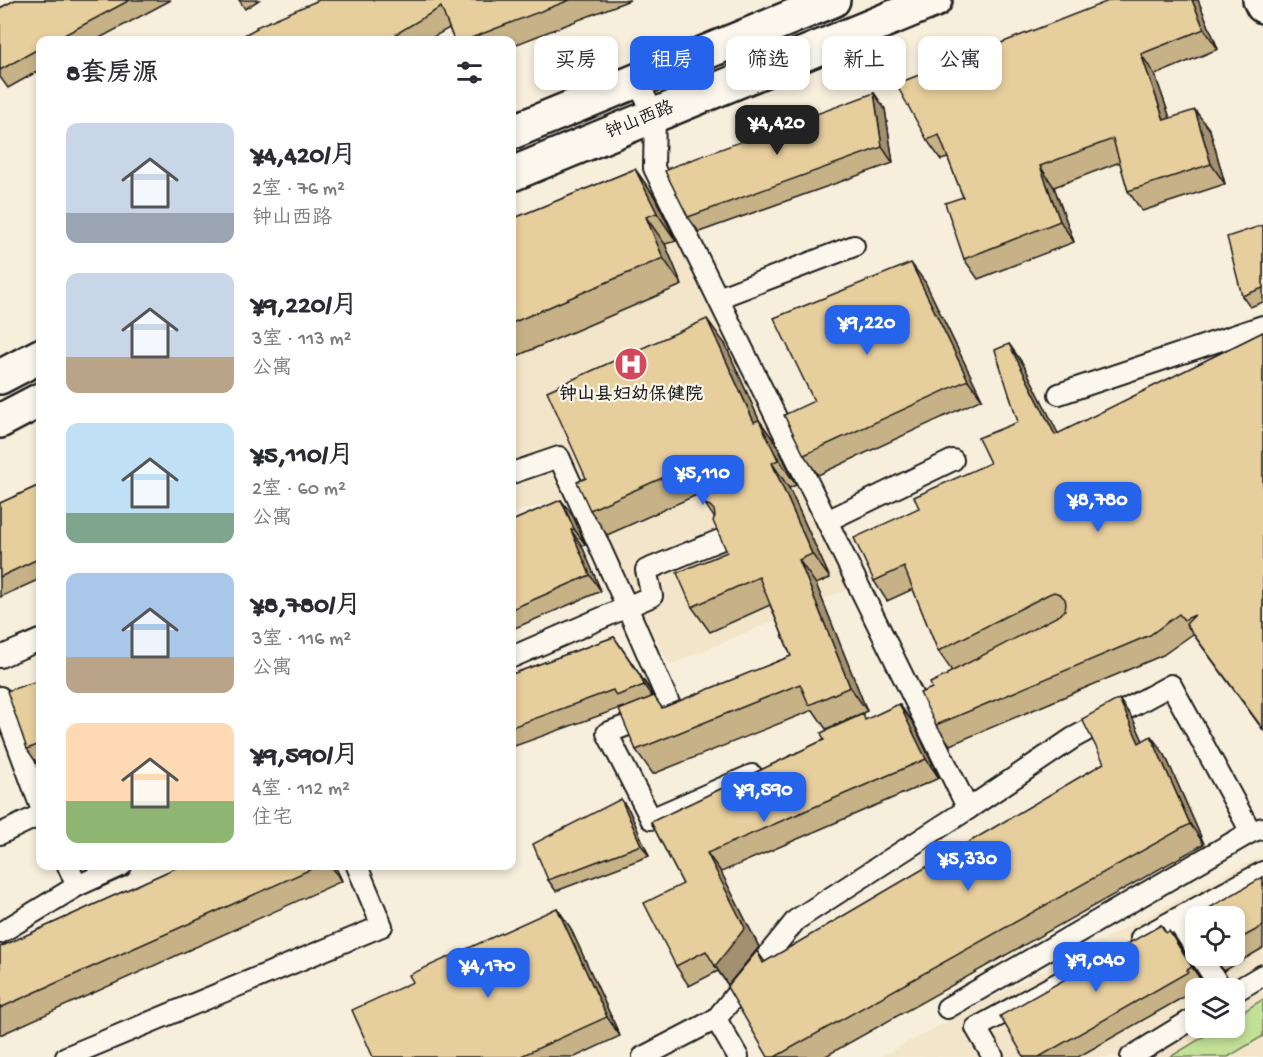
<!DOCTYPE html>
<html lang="zh">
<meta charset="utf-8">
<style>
body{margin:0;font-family:"Gochi Hand","LXGW WenKai TC",sans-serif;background:#f7f7f7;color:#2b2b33;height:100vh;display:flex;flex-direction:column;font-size:22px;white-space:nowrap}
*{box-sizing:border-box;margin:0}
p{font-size:20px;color:#7c7c81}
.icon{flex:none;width:33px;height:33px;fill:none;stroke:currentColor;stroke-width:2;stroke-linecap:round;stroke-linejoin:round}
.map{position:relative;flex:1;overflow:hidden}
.panel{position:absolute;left:36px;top:36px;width:480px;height:834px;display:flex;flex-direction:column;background:#fff;border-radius:12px;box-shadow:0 3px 9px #0003}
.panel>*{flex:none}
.banner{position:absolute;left:534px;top:36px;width:570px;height:54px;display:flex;gap:12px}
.fabs{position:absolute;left:1185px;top:906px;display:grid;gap:12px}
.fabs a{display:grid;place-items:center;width:60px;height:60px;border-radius:12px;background:#fff;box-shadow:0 3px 9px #0003;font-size:30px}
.price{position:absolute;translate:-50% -51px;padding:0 14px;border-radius:12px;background:#2563eb;color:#fff;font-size:20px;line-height:39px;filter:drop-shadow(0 2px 3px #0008)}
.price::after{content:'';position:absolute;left:50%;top:36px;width:18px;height:14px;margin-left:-9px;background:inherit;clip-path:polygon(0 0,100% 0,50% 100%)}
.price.on{background:#222;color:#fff}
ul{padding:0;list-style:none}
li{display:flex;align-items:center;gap:18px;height:150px;padding:0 30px}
li span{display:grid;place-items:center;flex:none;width:168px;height:120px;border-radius:12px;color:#555}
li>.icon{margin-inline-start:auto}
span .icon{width:72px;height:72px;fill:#fffc;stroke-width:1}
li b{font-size:26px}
h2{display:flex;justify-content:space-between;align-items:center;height:72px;padding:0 30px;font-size:26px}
.tag{padding:0 21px;border-radius:12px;background:#fff;box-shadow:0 3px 9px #0003;font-size:21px;line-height:54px}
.tag.on{background:#2563eb;color:#fff}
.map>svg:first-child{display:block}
.built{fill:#f2e5c9;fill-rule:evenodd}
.green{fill:#c3e097;stroke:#707e5a;stroke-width:1.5}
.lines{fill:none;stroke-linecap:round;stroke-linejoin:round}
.service-casing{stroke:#1c1c1c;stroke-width:24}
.tertiary-casing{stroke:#1c1c1c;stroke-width:38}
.secondary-casing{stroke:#1c1c1c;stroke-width:38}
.service{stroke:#fbf7ec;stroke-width:20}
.tertiary{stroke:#fbf7ec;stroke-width:33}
.secondary{stroke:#fbf7ec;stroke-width:33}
.wall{fill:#c7b187;stroke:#1c1c1c;stroke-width:1.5}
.shaded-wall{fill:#a2906e;stroke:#1c1c1c;stroke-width:1.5}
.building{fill:#e7ce9d;stroke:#1c1c1c;stroke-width:1.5}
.labels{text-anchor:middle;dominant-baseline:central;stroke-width:4.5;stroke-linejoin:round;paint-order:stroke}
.street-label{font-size:18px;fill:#1c1c1c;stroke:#fbf7ec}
.poi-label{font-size:18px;font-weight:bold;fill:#1c1c1c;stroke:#fbf7ec}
</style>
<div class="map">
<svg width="1263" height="1057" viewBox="0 0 1263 1057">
<rect width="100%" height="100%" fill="#f7efdc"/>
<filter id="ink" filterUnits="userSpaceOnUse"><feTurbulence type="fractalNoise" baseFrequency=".0167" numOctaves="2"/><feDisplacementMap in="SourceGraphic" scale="12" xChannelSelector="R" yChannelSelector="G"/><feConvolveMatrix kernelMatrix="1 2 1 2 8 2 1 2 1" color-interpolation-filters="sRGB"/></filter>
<g filter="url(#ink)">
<g class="built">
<path d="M666 175 851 589 834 595 670 665 579 495 512 513V234Z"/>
<path d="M1263 855V1057H880ZM1196 916H1234V956H1196ZM1196 988H1234V1028H1196Z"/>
</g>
<path class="green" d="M1263 999V1036L1228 1057H1170L1218 1028H1234L1235 1017Z"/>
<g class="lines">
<g class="service-casing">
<g id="service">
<path d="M636 81 655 115 654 168 968 809 796 920 716 1019 738 1057"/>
<path d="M718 298 854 246"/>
<path d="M1059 394 1263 326"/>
<path d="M512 473 559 457 627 607 652 596 646 570 720 540"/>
<path d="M827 521 953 460"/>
<path d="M0 657 40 640"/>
<path d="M512 657 627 607 671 708"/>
<path d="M0 697 40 805"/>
<path d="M651 716 607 733 651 819 752 775"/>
<path d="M968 809 1073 738 1171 685 1251 832 1263 828"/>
<path d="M0 834 40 815"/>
<path d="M68 866 77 886 121 866"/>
<path d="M1176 919 1196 949"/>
<path d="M0 933 77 886"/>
<path d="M1141 938 1263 872"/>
<path d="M1200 956 1221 988"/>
<path d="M1234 992 1263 975"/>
<path d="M947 1008 1251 832"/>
<path d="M66 1057 382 926 357 866"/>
<path d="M643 1057 716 1019"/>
<path d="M993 1057 976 1028 1086 968"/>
<path d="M1131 1057 1196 1017"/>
</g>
</g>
<g class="tertiary-casing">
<path id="tertiary" d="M1260 0 1263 6"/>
</g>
<g class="secondary-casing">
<g id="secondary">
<path d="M512 132 833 0"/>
<path d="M512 174 935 0"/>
<path d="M0 377 40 356"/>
<path d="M0 421 40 400"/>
</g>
</g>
<use href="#service" class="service"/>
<use href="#tertiary" class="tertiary"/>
<use href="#secondary" class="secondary"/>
</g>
<g class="wall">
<path d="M15 0H171L96 40H40V70L8 88 0 77V8Z"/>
<path d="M239 0H259L245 9Z"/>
<path d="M319 0H630L512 46V40H454L449 28 428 40H235Z"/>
<path d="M1198 0 1218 49 1155 75 1170 118 1210 130 1225 184 1142 211 1128 191 1120 162 1054 187 1074 242 978 279 964 259 963 197 948 158 941 160 927 140Z"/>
<path d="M874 93 885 109 893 163 699 232 688 217Z"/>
<path d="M635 169 654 196 676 241 665 244 682 285 512 358V219Z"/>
<path d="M1263 225V302L1250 307 1242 296Z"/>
<path d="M925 282 982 399 818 475 804 455 814 401Z"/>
<path d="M1263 332V730L1193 634 1163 655 950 745 936 725 932 688 952 671 938 651 913 589 887 601 874 581 919 508 990 463 1018 422 1009 344 1023 364 1058 434Z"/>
<path d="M725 344 759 420 776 444 796 485 789 488 830 578 816 584 867 711 826 729 813 710 653 774 636 750 623 707 512 747V674L614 637 650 690 653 696 662 708 791 656 770 605 710 632 692 607 727 552 714 517 705 504 701 493 607 535 590 510 586 478Z"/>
<path d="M40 485V579L0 597V503Z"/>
<path d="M561 500 573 516 585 544 582 546 601 591 515 628 512 622V521Z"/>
<path d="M40 680V764L38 765 27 749Z"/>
<path d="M899 704 913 723 939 778 721 872 759 947 728 985 718 971 689 986 676 966 683 884 651 822Z"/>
<path d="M1133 719 1143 741 1165 755 1204 844 824 1057H768L757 951 765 962 1104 763Z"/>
<path d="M629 810 649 856 556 891 548 880Z"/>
<path d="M180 866H335L342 881 0 1035V947Z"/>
<path d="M1263 877V948L1224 971 1213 956H1234V916Z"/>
<path d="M557 908 570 927 620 1036 575 1057H373L413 982Z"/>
<path d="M1161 925 1166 933 1180 947 1203 983 1198 986 1199 988H1196V990L1078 1057H1024Z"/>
</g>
<g class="shaded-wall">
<path d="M1192 0H1198L1218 49 1204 29Z"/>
<path d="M1141 54 1155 75 1178 141 1164 120Z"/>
<path d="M874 93 885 109 893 163 882 147Z"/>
<path d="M1195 110 1210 130 1225 184 1211 164Z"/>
<path d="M1040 166 1054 187 1074 242 1060 221Z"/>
<path d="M635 169 654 196 676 241 657 213Z"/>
<path d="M646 217 665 244 682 285 663 258Z"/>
<path d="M911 263 925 282 982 399 968 380Z"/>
<path d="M707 319 725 344 759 420 776 444 796 485 754 422Z"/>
<path d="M1009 344 1023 364 1069 455 1055 435Z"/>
<path d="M772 463 789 488 830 578 812 554Z"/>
<path d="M561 500 573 516 585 544 574 529Z"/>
<path d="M571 530 582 546 601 591 590 575Z"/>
<path d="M799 560 816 584 867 711 850 687Z"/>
<path d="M614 637 650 690 655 701 644 685Z"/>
<path d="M1119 699 1133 719 1153 763 1139 743Z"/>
<path d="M899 704 913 723 939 778 926 759Z"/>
<path d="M1151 736 1165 755 1204 844 1190 824Z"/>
<path d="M621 799 629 810 649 856 641 845Z"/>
<path d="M707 853 721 872 759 947 728 985 715 966Z"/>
<path d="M331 866H335L342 881Z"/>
<path d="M557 908 570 927 620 1036 607 1017Z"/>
<path d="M1169 931 1180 947 1203 983 1192 967Z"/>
</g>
<g class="building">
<path d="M15 0H130L55 40H40V48L0 70V8Z"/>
<path d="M319 0H570L466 40H454L441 7 396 34 399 40H235L257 28 256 27Z"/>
<path d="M1111 0H1192L1204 29 1141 54 1164 120 1195 110 1211 164 1128 191 1113 139 1040 166 1060 221 964 259 945 203 963 197 939 135 927 140 896 84Z"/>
<path d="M874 93 882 147 688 217 665 171 669 169V168Z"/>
<path d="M635 169 657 213 646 217 663 258 512 323V219Z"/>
<path d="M1263 225V288L1242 296 1227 237Z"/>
<path d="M911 263 968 380 804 455 784 415 814 401 774 318Z"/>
<path d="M707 319 754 422 759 420 778 460 772 463 812 554 799 560 850 687 809 705 800 684 636 750 619 710 654 696 662 708 791 656 759 577 692 607 677 573 727 552 713 521 715 516 714 510 710 506 705 504 689 466 590 510 577 482 586 478 547 391Z"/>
<path d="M1263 332V729L1186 624 1195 615 1184 620 1179 614 1150 635 936 725 920 693 932 688 930 683 947 675V674L1060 615 1065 610 1066 604 1065 599 1060 594 1054 592 1049 594 938 651 904 567 874 581 854 538 919 508 914 497 990 463 978 438 1018 422 995 350 1009 344 1055 435Z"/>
<path d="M40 485V558L0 577V503Z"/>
<path d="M561 500 574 529 571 530 590 575 512 609V521Z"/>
<path d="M614 637 639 674 644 685 616 696 613 690 512 727V674Z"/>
<path d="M40 680V744L27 749 7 691Z"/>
<path d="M1119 699 1139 743 1151 736 1190 824 775 1057H768L727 987 757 951 763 963 1104 763 1082 719Z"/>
<path d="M899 704 926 759 707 853 745 928 715 966 706 951 676 966 644 903 683 884 651 822 824 740 821 733 863 714 865 720Z"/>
<path d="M621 799 641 845 548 880 533 844Z"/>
<path d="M180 866H318L0 1008V947Z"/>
<path d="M1263 877V926L1234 942V916H1196V928L1190 919Z"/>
<path d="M557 908 607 1017 519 1057H373L352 1010 413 982 409 975Z"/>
<path d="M1161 925 1166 933 1169 931 1192 967 1187 970 1188 972 1039 1057H1024L1000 1016Z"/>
</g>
</g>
<defs>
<g id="hospital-disc" transform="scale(1.725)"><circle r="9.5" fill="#d1495b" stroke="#fbf7ec"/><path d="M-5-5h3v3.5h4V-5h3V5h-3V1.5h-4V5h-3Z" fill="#fff"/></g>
</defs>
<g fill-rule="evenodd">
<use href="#hospital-disc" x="631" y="364"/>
</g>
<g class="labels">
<g class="street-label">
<text transform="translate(640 121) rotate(-22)">钟山西路</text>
</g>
<g class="poi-label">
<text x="631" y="395">钟山县妇幼保健院</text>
</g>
</g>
</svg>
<div class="fabs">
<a><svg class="icon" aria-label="locate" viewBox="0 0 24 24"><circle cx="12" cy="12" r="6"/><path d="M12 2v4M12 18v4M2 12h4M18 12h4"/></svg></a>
<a><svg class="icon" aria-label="layers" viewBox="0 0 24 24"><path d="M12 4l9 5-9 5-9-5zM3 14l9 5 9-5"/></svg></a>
</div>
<b class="price on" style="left:777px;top:156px">¥4,420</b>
<b class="price" style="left:867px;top:356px">¥9,220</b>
<b class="price" style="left:703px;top:506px">¥5,110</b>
<b class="price" style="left:1098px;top:533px">¥8,780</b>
<b class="price" style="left:764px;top:823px">¥9,590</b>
<b class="price" style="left:968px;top:892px">¥5,330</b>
<b class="price" style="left:1096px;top:993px">¥9,040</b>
<b class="price" style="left:488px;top:999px">¥4,170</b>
<div class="banner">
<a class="tag">买房</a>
<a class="tag on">租房</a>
<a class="tag">筛选</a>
<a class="tag">新上</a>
<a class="tag">公寓</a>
</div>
<section class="panel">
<h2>8套房源<svg class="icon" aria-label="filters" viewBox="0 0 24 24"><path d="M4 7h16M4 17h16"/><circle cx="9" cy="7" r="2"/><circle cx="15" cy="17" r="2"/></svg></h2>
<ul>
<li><span style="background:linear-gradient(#c9d6e8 75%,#9aa5b1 0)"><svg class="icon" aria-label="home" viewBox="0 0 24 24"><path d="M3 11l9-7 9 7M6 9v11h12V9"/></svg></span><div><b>¥4,420/月</b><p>2室 · 76 m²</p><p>钟山西路</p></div></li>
<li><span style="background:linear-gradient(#c9d6e8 70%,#b9a48a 0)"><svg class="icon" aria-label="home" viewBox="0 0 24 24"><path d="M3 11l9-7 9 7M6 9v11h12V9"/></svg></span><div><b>¥9,220/月</b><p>3室 · 113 m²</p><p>公寓</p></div></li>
<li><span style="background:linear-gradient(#bfe0f5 75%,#7fa58c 0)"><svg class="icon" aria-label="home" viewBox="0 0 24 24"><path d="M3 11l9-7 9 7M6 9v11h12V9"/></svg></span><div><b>¥5,110/月</b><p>2室 · 60 m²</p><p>公寓</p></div></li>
<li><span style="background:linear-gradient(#a9c7e8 70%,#b9a48a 0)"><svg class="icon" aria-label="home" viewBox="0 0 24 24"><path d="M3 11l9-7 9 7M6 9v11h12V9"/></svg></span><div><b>¥8,780/月</b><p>3室 · 116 m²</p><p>公寓</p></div></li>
<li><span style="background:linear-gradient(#ffd9b3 65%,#8fb573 0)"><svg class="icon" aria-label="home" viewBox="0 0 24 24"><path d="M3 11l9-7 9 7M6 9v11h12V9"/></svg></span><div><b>¥9,590/月</b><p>4室 · 112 m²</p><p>住宅</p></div></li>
</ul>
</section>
</div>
